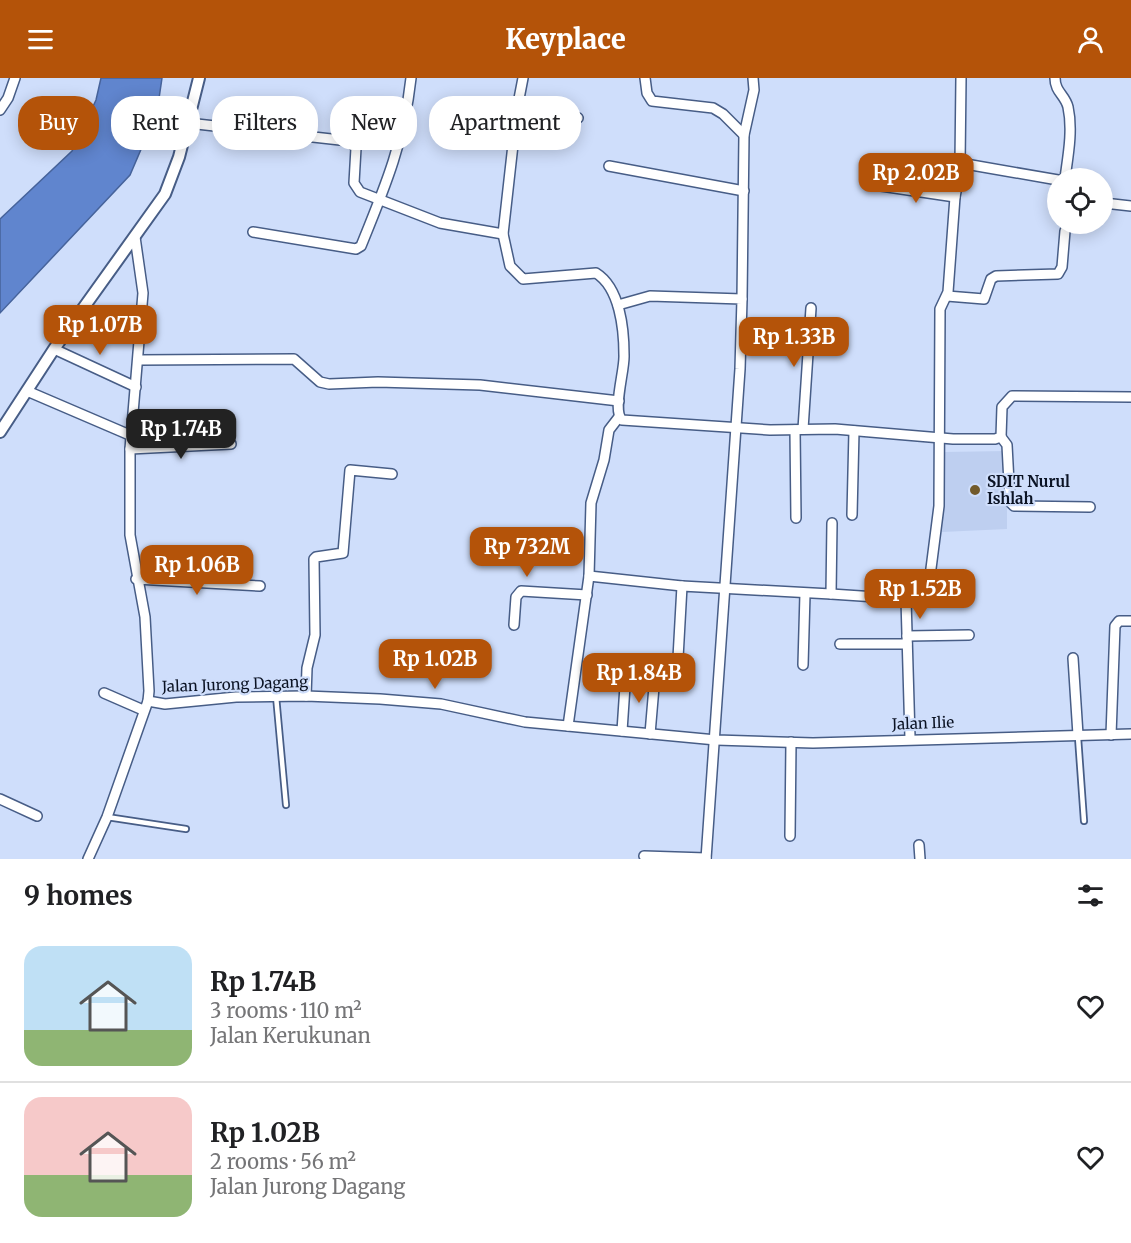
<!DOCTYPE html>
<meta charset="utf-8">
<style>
body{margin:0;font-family:Merriweather,serif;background:#f6f6f6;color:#202124;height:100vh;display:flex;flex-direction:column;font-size:22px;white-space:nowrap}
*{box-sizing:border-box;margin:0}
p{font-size:20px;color:#757577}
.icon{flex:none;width:33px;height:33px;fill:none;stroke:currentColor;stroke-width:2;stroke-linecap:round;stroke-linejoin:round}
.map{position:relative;height:781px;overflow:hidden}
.side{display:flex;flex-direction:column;background:#fff;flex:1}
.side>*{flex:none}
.top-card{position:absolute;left:18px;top:18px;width:600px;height:54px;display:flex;gap:12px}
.tools{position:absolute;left:1047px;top:90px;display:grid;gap:12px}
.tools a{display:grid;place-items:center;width:66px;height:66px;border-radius:50%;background:#fff;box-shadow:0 3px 15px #0003;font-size:30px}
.price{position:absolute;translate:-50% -51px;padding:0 14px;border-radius:12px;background:#b45309;color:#fff;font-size:20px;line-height:39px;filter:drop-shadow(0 2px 3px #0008)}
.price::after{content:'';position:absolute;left:50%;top:36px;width:18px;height:14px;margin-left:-9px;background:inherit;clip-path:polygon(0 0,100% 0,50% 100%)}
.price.selected{background:#222;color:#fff}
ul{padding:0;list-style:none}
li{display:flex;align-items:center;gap:18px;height:150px;padding:0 24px}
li+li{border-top:2px solid #e0e0e0}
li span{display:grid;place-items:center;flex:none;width:168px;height:120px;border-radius:18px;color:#555}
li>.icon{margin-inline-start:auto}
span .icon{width:72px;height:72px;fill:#fffc;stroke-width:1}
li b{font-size:26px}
h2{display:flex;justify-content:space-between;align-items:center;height:72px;padding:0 24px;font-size:26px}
.chip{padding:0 21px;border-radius:24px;background:#fff;box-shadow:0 3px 15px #0003;font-size:21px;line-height:54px}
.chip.selected{background:#b45309;color:#fff}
header{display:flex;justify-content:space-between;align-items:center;height:78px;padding:0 24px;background:#b45309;color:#fff;font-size:27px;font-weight:800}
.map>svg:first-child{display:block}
.built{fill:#becff0}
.water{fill:#6085ce;stroke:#46639b;stroke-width:1.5}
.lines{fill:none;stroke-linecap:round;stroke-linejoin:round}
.service-casing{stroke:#475d86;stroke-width:8}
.minor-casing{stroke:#475d86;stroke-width:12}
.tertiary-casing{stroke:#475d86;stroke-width:14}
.service{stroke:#fff;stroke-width:4.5}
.minor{stroke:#fff;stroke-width:9}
.tertiary{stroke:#fff;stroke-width:10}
.poi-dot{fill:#725a2b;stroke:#cfdefb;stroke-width:2}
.labels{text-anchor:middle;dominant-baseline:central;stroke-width:4.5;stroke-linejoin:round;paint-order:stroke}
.poi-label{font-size:15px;font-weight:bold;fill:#0b1324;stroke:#cfdefb;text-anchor:start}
.street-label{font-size:15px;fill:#0b1324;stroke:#cfdefb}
</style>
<header><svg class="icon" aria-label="menu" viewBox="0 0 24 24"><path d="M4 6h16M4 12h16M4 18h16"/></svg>Keyplace<svg class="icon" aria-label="person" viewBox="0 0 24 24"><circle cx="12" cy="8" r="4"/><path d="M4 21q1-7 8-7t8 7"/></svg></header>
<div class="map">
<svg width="1131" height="781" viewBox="0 0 1131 781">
<rect width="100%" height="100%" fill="#cfdefb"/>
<path class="built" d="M1007 373V451L942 454 944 374Z"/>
<path class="water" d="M101 0H162L157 34 130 97 0 235V141L72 73 96 22Z"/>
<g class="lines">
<g class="service-casing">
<g id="service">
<path d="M276 618 286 727"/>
<path d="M1078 659 1084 743"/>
<path d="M107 739 186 751"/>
</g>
</g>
<g class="minor-casing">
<g id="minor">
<path d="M523 0 517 31 503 156 510 188 523 201 596 195C620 210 624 251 624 277 625 292 612 332 622 342L770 352 835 351 953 361H995L1001 359 1002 329 1012 318 1131 319"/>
<path d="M645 0 647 15 652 23 713 30 723 36 744 57"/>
<path d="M961 0 960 85 1058 102"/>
<path d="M1055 0C1055 14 1065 17 1068 29 1073 52 1068 78 1065 100"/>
<path d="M517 31 578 40"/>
<path d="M0 32 8 20 15 0"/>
<path d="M188 45 349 63 356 70 354 105 360 114 440 145 503 156"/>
<path d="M609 88 744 113"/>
<path d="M881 108 955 119"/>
<path d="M1104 125 1131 128"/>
<path d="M253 154 356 171 361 168C385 109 404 64 411 0"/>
<path d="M947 218 984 221 991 201 996 198 1058 196 1062 189 1065 153"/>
<path d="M742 221 744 57 754 12 753 0"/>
<path d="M618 227 650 218 742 221 740 291 706 781"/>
<path d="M54 271 136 309"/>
<path d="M139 282 294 281 320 304 329 306 378 304 480 307 619 323"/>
<path d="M27 313 132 358"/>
<path d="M803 351 811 230"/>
<path d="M795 352 796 440"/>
<path d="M1001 359 1007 367 1010 424 1014 428 1090 429"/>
<path d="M130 371 231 366"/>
<path d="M852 437 854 353"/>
<path d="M589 498 682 508"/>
<path d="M136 501 260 508"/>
<path d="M831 516 906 521 910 660"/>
<path d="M906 521 922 520 928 514 939 428 940 231 948 214 955 119 961 87"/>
<path d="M514 547 516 519 521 513 587 517"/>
<path d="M907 558 969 557"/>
<path d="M840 566H907"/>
<path d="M678 580 682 508 831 516 832 445"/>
<path d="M1073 580 1078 657"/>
<path d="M803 587 805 516"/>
<path d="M104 615 143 632"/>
<path d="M306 618 307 590 315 557 314 481 316 479 343 475 350 392 392 396"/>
<path d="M148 623 165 626 236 619 306 618 380 621 441 626 525 644 716 662 813 665 1131 656"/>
<path d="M568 648 589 498 591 425 604 382 609 352 619 339"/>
<path d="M622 653 626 593"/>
<path d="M650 656 655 597"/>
<path d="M1111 657 1115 548 1119 543H1131"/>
<path d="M0 721 37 738"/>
<path d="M790 758 791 664"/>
<path d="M919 767 920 781"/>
<path d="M644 778 706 780"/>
<path d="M88 781 107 739 148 623 149 613 145 539 130 457V371L143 215 135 159"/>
</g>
</g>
<g class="tertiary-casing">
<path id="tertiary" d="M0 354 54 271 165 116 179 79 199 0"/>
</g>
<use href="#service" class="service"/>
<use href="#minor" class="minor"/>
<use href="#tertiary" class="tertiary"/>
</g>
<circle class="poi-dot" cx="975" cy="412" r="6"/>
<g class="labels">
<g class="poi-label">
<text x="987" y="403">SDIT Nurul<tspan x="987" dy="17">Ishlah</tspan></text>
</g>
<g class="street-label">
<text transform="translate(235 606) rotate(-2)">Jalan Jurong Dagang</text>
<text transform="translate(923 645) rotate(-2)">Jalan Ilie</text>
</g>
</g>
</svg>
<div class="tools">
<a><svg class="icon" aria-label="locate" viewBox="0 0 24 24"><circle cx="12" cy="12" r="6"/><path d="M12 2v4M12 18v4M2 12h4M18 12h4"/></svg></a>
</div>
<b class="price" style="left:916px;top:126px">Rp 2.02B</b>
<b class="price" style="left:100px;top:278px">Rp 1.07B</b>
<b class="price" style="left:794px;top:290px">Rp 1.33B</b>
<b class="price selected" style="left:181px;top:382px">Rp 1.74B</b>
<b class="price" style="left:527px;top:500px">Rp 732M</b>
<b class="price" style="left:197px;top:518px">Rp 1.06B</b>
<b class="price" style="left:920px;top:542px">Rp 1.52B</b>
<b class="price" style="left:435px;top:612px">Rp 1.02B</b>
<b class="price" style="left:639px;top:626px">Rp 1.84B</b>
<div class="top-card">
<a class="chip selected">Buy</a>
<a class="chip">Rent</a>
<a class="chip">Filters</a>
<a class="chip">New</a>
<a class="chip">Apartment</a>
</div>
</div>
<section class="side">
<h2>9 homes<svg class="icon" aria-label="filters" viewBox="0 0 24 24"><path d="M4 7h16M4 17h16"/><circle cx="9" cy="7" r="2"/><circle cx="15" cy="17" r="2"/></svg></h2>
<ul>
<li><span style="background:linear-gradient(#bfe0f5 70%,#8fb573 0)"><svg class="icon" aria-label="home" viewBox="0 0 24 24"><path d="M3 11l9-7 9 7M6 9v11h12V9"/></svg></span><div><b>Rp 1.74B</b><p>3 rooms · 110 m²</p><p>Jalan Kerukunan</p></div><svg class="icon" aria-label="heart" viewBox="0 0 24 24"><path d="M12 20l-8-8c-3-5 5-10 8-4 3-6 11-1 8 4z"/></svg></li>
<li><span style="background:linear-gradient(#f6c9c9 65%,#8fb573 0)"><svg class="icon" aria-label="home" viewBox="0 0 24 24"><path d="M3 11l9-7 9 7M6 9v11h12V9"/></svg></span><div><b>Rp 1.02B</b><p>2 rooms · 56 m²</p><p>Jalan Jurong Dagang</p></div><svg class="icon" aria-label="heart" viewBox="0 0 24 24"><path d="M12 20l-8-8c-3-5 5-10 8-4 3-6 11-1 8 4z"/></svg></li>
</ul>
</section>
